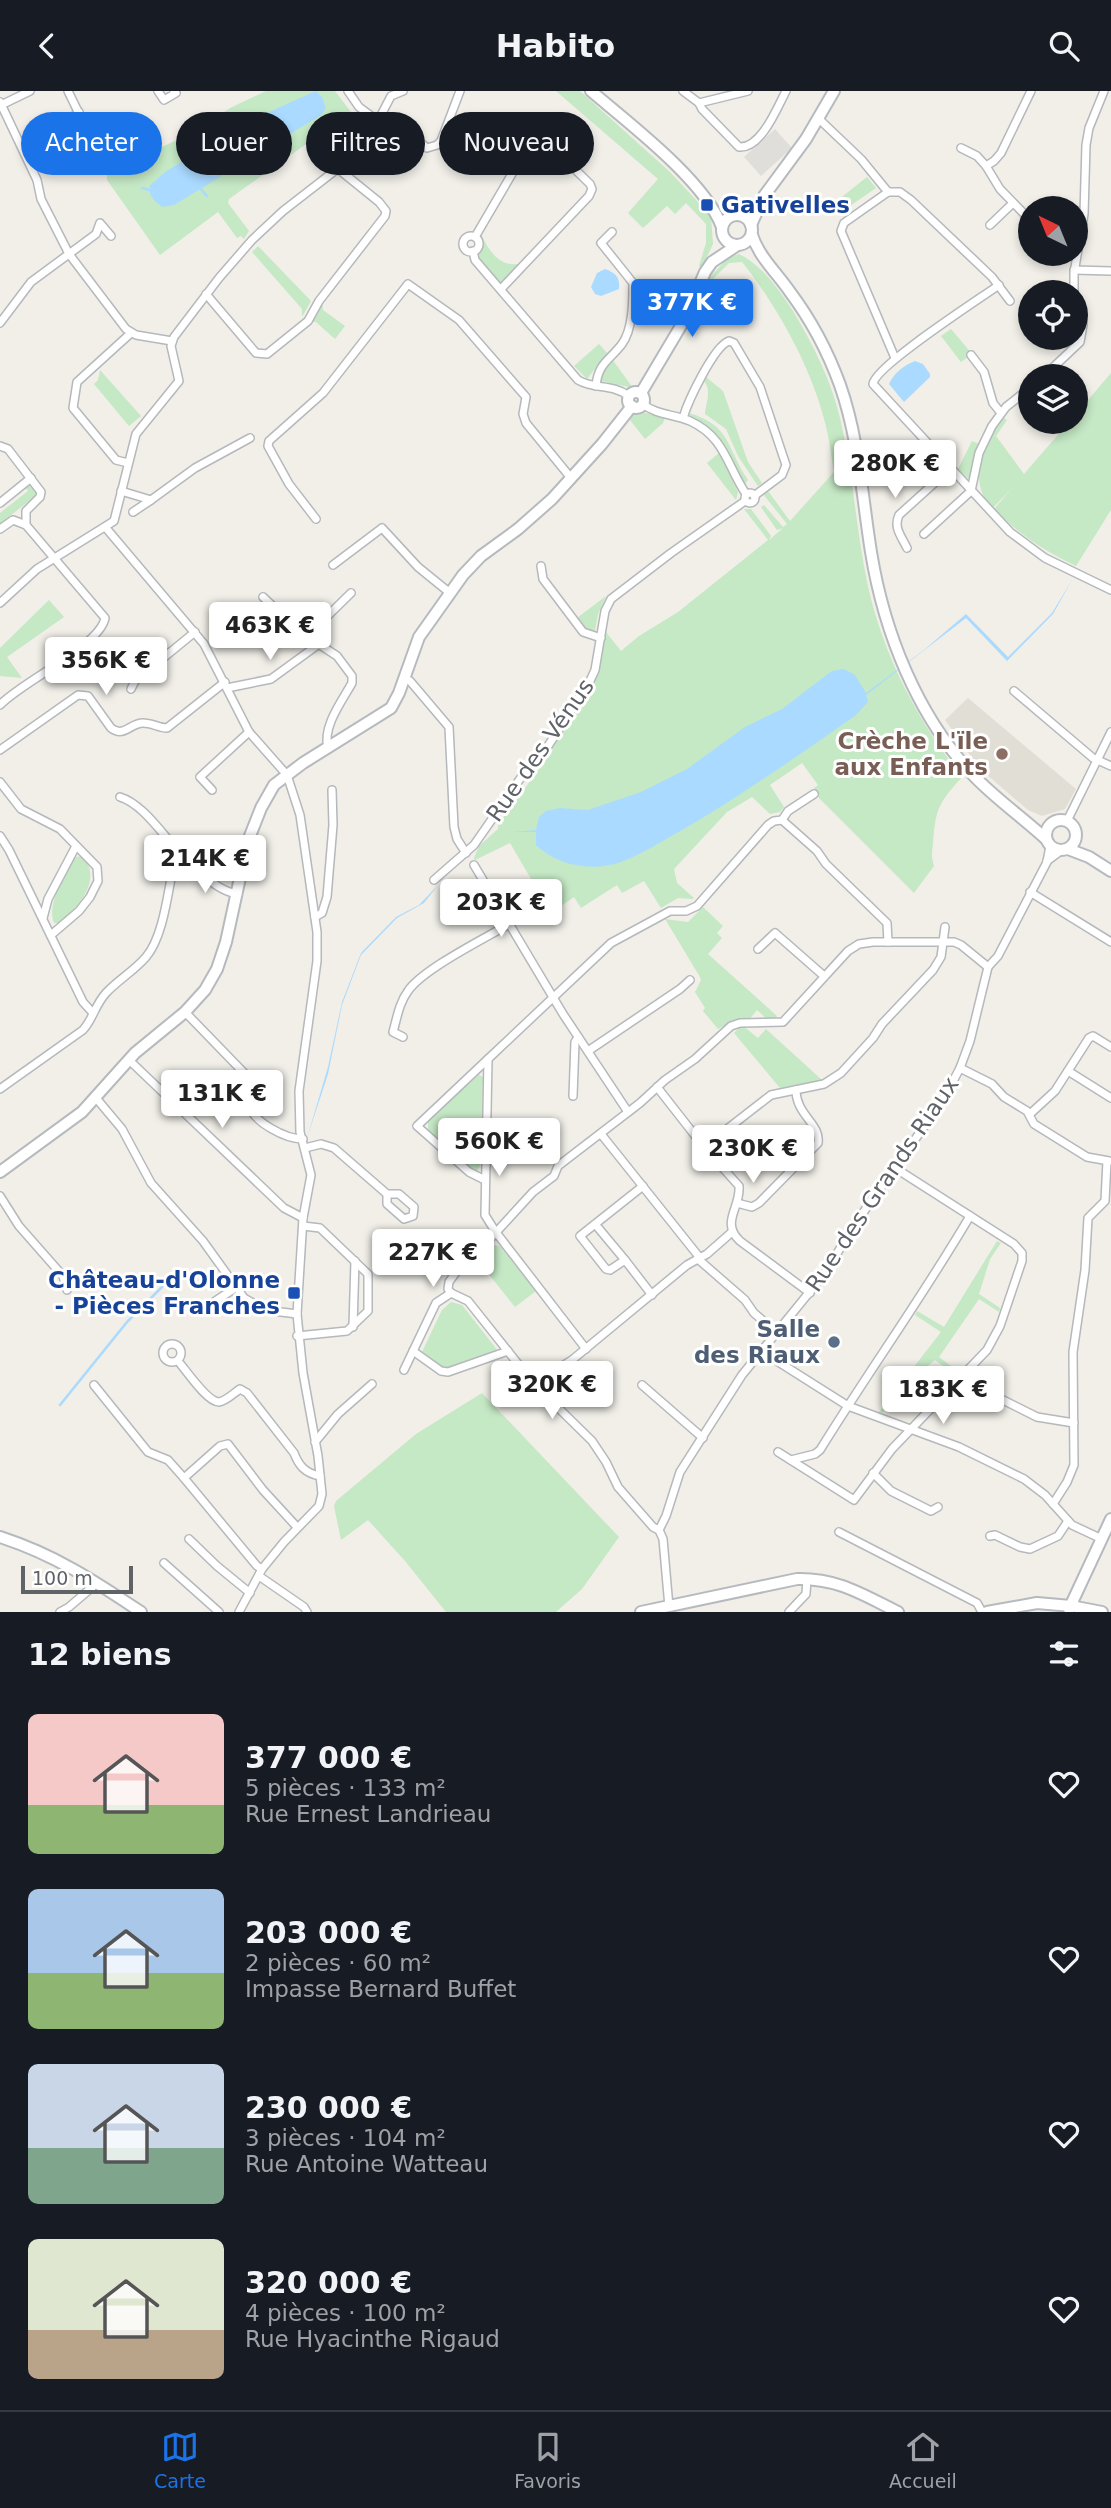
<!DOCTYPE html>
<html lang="fr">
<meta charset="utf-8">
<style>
body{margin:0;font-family:"DejaVu Sans",sans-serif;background:#242831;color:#f1f3f6;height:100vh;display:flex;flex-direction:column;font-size:26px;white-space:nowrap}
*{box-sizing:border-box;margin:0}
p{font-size:23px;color:#9ea1a6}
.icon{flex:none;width:38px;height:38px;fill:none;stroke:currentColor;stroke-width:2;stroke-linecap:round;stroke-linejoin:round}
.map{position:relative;height:1521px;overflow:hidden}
.side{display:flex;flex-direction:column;background:#171b24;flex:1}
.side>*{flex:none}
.guide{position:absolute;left:21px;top:21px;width:700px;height:63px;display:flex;gap:14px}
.needle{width:46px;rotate:317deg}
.buttons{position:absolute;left:1018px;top:105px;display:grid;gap:14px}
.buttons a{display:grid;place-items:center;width:70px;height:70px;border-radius:50%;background:#171b24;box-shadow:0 4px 10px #0003;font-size:35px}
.scale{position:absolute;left:21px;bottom:18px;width:112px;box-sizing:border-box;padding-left:7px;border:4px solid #5f6368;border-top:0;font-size:19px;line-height:24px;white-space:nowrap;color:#5f6368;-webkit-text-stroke:5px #fff;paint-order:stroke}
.price{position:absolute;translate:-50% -60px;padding:0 16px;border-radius:7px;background:#fff;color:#222;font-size:23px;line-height:46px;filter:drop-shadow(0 2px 4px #0008)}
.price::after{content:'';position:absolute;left:50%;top:42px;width:21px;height:16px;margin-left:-10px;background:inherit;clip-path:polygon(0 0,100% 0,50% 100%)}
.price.current{background:#1a73e8;color:#fff}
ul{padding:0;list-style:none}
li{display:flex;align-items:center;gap:21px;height:175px;padding:0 28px}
li span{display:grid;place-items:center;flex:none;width:196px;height:140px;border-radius:10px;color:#555}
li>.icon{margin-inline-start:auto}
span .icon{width:84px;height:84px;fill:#fffc;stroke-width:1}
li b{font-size:30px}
h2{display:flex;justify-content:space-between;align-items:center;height:84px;padding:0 28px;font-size:30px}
.pill{padding:0 24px;border-radius:32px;background:#171b24;box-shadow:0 4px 10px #0003;font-size:24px;line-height:63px}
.pill.current{background:#1a73e8;color:#fff}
header{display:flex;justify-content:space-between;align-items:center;height:91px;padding:0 28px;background:#171b24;font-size:32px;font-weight:700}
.tab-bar{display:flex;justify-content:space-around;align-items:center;height:98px;border-top:2px solid #363941;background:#171b24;font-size:19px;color:#9ea1a6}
.tab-bar a{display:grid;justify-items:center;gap:4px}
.tab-bar .current{color:#1a73e8}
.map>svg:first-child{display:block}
.industrial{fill:#e0deda}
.education{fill:#e1ded6}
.green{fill:#c5e8c5}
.water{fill:#aadaff}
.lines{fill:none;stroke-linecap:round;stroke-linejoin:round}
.stream{stroke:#aadaff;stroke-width:2.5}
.street-casing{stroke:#b5b8bc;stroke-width:10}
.secondary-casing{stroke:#b6babf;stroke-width:14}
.street{stroke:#fff;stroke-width:7}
.secondary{stroke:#fff;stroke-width:10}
.transit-dot{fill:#1a4fb4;stroke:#fff;stroke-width:2.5}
.education-dot{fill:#8d6e63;stroke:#fff;stroke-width:2.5}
.service-dot{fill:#5c6f8a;stroke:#fff;stroke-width:2.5}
.labels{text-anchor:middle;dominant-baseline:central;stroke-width:6;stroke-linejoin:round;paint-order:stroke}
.transit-label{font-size:23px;font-weight:bold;fill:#164399;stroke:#fff;text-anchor:start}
.education-label{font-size:23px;font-weight:bold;fill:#785e54;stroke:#fff;text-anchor:end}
.street-label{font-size:23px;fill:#5f6368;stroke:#fff}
.service-label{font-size:23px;font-weight:bold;fill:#4e5e75;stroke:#fff;text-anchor:end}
</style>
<header><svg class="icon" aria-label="back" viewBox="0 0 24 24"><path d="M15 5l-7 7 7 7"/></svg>Habito<svg class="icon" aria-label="search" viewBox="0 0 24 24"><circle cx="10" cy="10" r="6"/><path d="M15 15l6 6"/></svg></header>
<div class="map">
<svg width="1111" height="1521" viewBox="0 0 1111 1521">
<rect width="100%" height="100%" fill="#f1efe8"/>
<path class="industrial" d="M775 38 792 57 761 85 744 66Z"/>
<path class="education" d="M968 607 1076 698 1065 718 1042 725 1028 719 979 677 945 629Z"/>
<g class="green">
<path d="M266 0H335L351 21 229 108 228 112 249 140 244 148 241 145 237 147 218 121 160 164 107 89V81L188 44 232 16Z"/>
<path d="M556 0H580L670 81 711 125 713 153 702 176 699 175 706 152V133L686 112 675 123 667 115 643 137 628 122 658 88Z"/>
<path d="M867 86 876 97 844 119 840 114 837 116 833 113Z"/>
<path d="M481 143C489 161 501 178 522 172L501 192 479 169 477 164 482 154Z"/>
<path d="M258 155 311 210 302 226V218L252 161Z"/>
<path d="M739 163C762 174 779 199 793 220 814 255 832 291 841 331 855 393 857 458 874 519 892 581 922 635 962 686 938 713 936 717 933 752 932 761 931 766 934 775L914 802 819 707 814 697 818 694 802 672 770 694 784 716 780 721 770 723 752 706 727 721 674 778 677 792 694 807 692 808 678 807 661 817 644 790 622 802 617 794 581 817 574 806 551 822 510 752 475 769 474 767 479 755 498 738V734L553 659 551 657 598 584 606 541 621 560 639 545 678 521 768 449 744 418H751L771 445 769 449 783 437 777 439 761 416 764 414 783 436 787 433 763 403 768 400 790 430 834 381C831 364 829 345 824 328 811 276 776 213 742 171L729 172 712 189 709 187 728 167Z"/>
<path d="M322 211 323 219 345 235 335 248 316 231H311Z"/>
<path d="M951 238 972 263 961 271 941 245Z"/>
<path d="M599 253 607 262 587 288 574 275Z"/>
<path d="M612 268 633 297 601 290V283Z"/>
<path d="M100 279 141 325 129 335 94 293 98 289Z"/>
<path d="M1111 282V419L1076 475C1043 459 1020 444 994 418L1013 396 992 418C966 387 984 355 1001 325L1007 329 996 345 1024 383 1069 331H1076V323Z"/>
<path d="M706 286 723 300 748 371 762 392 758 395 738 365 726 338 705 323C706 312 712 300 704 290Z"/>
<path d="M642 321 665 327 663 332 645 348 630 329 635 322Z"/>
<path d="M689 322C732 335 726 357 748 389L744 394C739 386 736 377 732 369 723 349 708 336 690 326Z"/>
<path d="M972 350 979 353 969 388 958 378Z"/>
<path d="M719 362 738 401 736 409 707 372Z"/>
<path d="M27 393 33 394 37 400 35 405 0 433V422L28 400 24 395Z"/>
<path d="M606 505 598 523 595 540 586 539 577 527Z"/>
<path d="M49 509 64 526 7 566 22 587 0 585V557Z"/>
<path d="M82 765C104 788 78 816 60 832H54C46 812 66 783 75 766Z"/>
<path d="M703 816 723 835 717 842 722 847 708 863 777 925 774 929H768L757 919 749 929 736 928 718 938 703 920 705 917 695 901 701 889 700 886 665 828 688 831Z"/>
<path d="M742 934 758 947 766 938 822 989 780 997 734 942Z"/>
<path d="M479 984 483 986 480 1075 477 1080 471 1079 428 1040V1028Z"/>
<path d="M997 1150 1001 1152 990 1168 979 1203 1000 1217 999 1221 979 1208 939 1266 959 1281 956 1284 935 1269 908 1290 882 1322 879 1321 941 1241 915 1224 917 1220 944 1236Z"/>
<path d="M493 1154 500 1155 536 1200 515 1216 479 1171Z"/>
<path d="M451 1211 462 1214 498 1260 449 1279 442 1277 422 1261 442 1219Z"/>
<path d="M482 1302 619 1446 582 1498 556 1521H446L405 1470 368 1429 341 1449 334 1415 336 1410 416 1343Z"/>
</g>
<g class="water">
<path d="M316 0 322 6 326 17 321 24 174 114 163 116C155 111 148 105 150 94L165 81 247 31Z"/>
<path d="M605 178C616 182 620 186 619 198L601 205 595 203 591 196 597 182Z"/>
<path d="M915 270 923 273 930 283V286L904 311 889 293C894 282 904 274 915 270Z"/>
<path d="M1072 489 1053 523 1007 570 966 527 866 604 868 611 856 624C799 664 742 704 682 739 662 750 642 763 621 771 592 781 558 775 536 754V741H514L536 739 539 726 546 720 560 717 588 719 641 701 687 678 745 636 782 618 832 580 844 578 855 584 866 602 924 559 966 523 1008 566 1052 522Z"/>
<path d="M439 793 424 812 397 827 361 864 342 914 328 983 307 1047 328 976 342 911 361 862 396 826 419 814Z"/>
</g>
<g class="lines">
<g class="stream">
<path d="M142 97 150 99"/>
<path d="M200 97 207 105"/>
<path d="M60 1314 127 1231 162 1196"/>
</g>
<g class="street-casing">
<g id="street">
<path d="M68 0 86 37"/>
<path d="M158 0 164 9 176 2 174 0"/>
<path d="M348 0 359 16 378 30"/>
<path d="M683 0 699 12 748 0"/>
<path d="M1031 0 1001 62 994 70 986 75 1000 98 1031 130"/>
<path d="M0 11 37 89 41 108 69 163 126 238 136 244 172 250"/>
<path d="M699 12 702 18 739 56C761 58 777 17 786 0"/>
<path d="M1 14 30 0"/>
<path d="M79 21 70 28V35L75 41 100 30"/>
<path d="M819 28 861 68 888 101"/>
<path d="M378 30 400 35 427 57 437 54 441 50 460 0"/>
<path d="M961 57 977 65 986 75"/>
<path d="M888 101 844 132 841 140 895 267"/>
<path d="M888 101H900L911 109 992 186 1010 210"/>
<path d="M990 134 1013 112"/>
<circle cx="471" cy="153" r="8"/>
<path d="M475 146 533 47 540 46 545 49 590 93 592 98 589 105 501 198"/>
<path d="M473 160 475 169 578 289C595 299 611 292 629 305"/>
<path d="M1074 179 1111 180"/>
<path d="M999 194C978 209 875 275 873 293L1010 441 1045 467 1111 499"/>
<path d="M1074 201V182L1084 123 1086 54 1089 37 1104 0"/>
<path d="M206 203 256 262 267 263 308 230 319 210 385 125 386 120 379 111 337 77"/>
<path d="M0 232 31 191 96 143 100 132 111 145"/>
<path d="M971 264 984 281 993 312 1001 322"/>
<path d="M1044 285 1080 251 1083 234 1076 215"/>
<path d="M596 295C598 272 610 269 622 253 633 238 633 210 633 192L601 152 612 141"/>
<path d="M643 313C656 324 674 323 690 330 725 346 727 375 746 403"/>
<path d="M683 327C688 310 714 255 729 250L734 252 760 296 786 374 782 384 754 405"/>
<path d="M0 355 8 358 41 401 40 406 26 420V434"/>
<path d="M128 372 116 369 73 317 77 291 131 242"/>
<path d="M121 400 151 409 195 377 250 347"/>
<circle cx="750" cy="407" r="5"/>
<path d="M0 412 31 387"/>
<path d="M133 421 151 409"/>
<path d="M316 428 289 393 268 355 269 350 323 302 408 193 459 229 526 306 523 323 526 332 571 387"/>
<path d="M106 437 204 553 249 641 287 684 300 724 317 841V870L299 1000 300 1041 311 1084 303 1127 297 1223 303 1282 318 1365 322 1403 319 1415 284 1451 262 1478 239 1521"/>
<path d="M0 438 13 429 26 434 105 527C100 555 21 591 0 614"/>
<path d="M924 443 971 400 979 362 992 335 1006 316 1031 296"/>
<path d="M907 457C902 446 893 437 899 424L951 377"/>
<path d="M333 474 382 437 418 476 450 502"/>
<path d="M541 475 543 488 583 541 601 547"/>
<path d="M263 506 299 540 337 565 352 585V592C342 610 322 636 328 657"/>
<path d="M0 512 37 478 114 430 136 343 179 290 171 255 174 246 219 187 252 149 283 120 350 68 373 47 378 30 391 5 403 0"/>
<path d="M306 546 351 502"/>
<path d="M405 587 410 590 449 636 454 736 457 748 466 762"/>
<path d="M227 597 271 588 319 553"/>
<path d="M131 598 135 590 195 541"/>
<path d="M1014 600 1093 667 1111 675"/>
<path d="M0 659 78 604 88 605 111 637C124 647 130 632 143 632 152 632 159 637 167 637L225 591"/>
<path d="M0 691 21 718 60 738 97 776 98 790 90 806 79 820 51 844"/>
<path d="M212 699 200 686 249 641"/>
<path d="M120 706C140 712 158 737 172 753 177 759 180 766 188 769 204 783 216 800 238 803"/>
<path d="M782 729 817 760 826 773 887 832 888 851"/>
<path d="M1067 730 1111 641"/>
<path d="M0 745 9 759 83 911 92 921"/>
<path d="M1047 770 1062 759"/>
<path d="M474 774 563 923 628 1021"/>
<path d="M434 789 474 754 522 685 546 658 589 592 595 579 605 520 611 508 671 462 745 410"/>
<path d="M1030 801 1111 851"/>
<path d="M315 826 322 822 327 806 333 734 332 699"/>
<path d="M43 827 48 808 76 755"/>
<path d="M758 858 775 842 824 885"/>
<path d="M185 921 247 985C250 994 247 1004 249 1013 252 1031 286 1048 303 1048"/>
<path d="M403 946 393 941C397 927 399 912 408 900 423 878 484 848 509 833"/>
<path d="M588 960 680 898 690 889"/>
<path d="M129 969 284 1117 303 1127"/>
<path d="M960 977 992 993 1004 1006 1027 1020 1034 1033 1087 1066 1109 1070"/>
<path d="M1068 980 1111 1007"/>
<path d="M657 996 704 1056 739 1095C741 1117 720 1131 740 1150L810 1202"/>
<path d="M0 998 83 939C93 928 95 914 106 902 118 889 134 880 146 866 164 845 168 799 174 772L182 767"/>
<path d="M573 1005 575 951 578 946"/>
<path d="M96 1007 122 1038 151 1092 203 1150 244 1207 265 1219 297 1223"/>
<path d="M1030 1023 1055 1000 1089 947 1093 945 1111 956"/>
<path d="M601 1043 700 1167"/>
<path d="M704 1056 771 1004 824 993 841 982 873 947 882 933 933 879 941 866 945 836"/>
<path d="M305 1057 321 1053 334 1057 387 1103H399L414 1116 413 1125 404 1128 387 1113V1103"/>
<path d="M485 1089 469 1081 417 1035 488 968"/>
<path d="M0 1105 19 1135 63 1185 67 1199"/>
<path d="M737 1112 752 1116 759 1112 818 1052C821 1033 796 1024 796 999"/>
<path d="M595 1133 625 1169 610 1179 606 1178 580 1145 643 1095"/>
<path d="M698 1168 745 1209 754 1222 777 1242"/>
<path d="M625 1169 652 1204"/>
<path d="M451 1202 468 1210 534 1293 592 1350 606 1371 618 1396 653 1436 659 1439"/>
<path d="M196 1219H202L235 1197"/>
<path d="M353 1236 355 1170"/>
<path d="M297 1245 347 1240 368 1220V1183L320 1137 303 1135"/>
<circle cx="172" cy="1262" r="9"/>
<path d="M586 1258 495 1140 485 1124 488 968 611 852 670 820H686L697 815 768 734 774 730 782 729 788 720 814 703"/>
<path d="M413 1260 441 1280 448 1281 508 1260"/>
<path d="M761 1260 848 1315 959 1356 1024 1388 1045 1404 1072 1434 1102 1448"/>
<path d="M178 1270C186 1279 207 1311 219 1311 226 1310 234 1302 240 1298L247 1302 294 1362C299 1375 305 1382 320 1385"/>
<path d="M404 1279 436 1212 451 1202 448 1198 449 1191 464 1170 478 1161 533 1101 554 1085 558 1075 640 1012 665 989 695 968 731 935 740 932 783 931 848 860 859 853 873 851H954L961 854 988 876"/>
<path d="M963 1286 973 1294 1037 1326 1074 1332"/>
<path d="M534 1293 572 1269 687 1174 707 1163 732 1141"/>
<path d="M94 1294 148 1361 168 1369 184 1387"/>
<path d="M642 1294 703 1347"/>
<path d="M315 1351 338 1323 372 1293"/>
<path d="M778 1361 854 1409 892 1358 987 1259 1000 1235 1022 1170V1162L1014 1153 895 1077"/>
<path d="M791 1369 815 1363 820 1359C869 1280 923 1205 970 1125"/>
<path d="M873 1382 891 1400 931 1420 938 1416"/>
<path d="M1053 1413 1067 1391 1074 1374 1073 1261 1085 1179 1088 1127 1105 1110 1107 1070"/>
<path d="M659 1439 666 1425 680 1381 742 1284 825 1182 855 1133 943 1009 960 977 970 950 988 876 998 865 1047 771 1050 755"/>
<path d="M659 1439 663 1448 669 1516"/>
<path d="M839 1441 977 1512 982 1521"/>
<path d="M990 1445 995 1444 1020 1456 1030 1458 1058 1445 1068 1430"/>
<path d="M189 1448 217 1475 250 1502"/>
<path d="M164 1472 219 1521"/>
<path d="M262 1478 257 1475 184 1387 220 1355 228 1353 263 1399 297 1436"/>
<path d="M259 1485 304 1516 307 1521"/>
<path d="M60 1521 69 1516 97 1492"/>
<path d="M789 1521 806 1503 807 1488"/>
</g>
</g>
<g class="secondary-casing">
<g id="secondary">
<path d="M591 0C630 33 705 90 722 136"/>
<circle cx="737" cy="139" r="15"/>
<path d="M751 134 764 105 806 48 834 0"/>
<path d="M752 144C759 166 777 182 790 201 811 229 828 261 840 294 859 348 862 405 871 461 884 541 917 625 974 685 996 708 1022 726 1046 748"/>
<circle cx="636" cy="309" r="8"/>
<path d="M641 302 685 228 705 181 712 171 736 155"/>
<circle cx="1061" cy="744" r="15"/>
<path d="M1068 758 1089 766 1111 780"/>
<path d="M0 1081 82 1021 135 962 185 921 205 899 217 878 226 851 248 750 261 717 274 694 303 672 391 617 399 602 419 546 463 484 481 465 518 438 552 408 602 353 632 315"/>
<path d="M0 1446C55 1464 93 1489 141 1521"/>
<path d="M1069 1518 1111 1428"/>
<path d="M641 1521 797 1488C838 1487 863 1504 898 1521"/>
<path d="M987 1521 1037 1512 1071 1515 1102 1521"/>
</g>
</g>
<use href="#street" class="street"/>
<use href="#secondary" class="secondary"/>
</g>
<g class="transit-dot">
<rect x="700" y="107" width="14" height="14" rx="3.5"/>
<rect x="287" y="1195" width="14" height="14" rx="3.5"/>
</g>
<circle class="education-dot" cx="1002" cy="663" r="7"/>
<circle class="service-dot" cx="834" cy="1251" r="7"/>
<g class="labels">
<g class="transit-label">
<text x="721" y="114">Gativelles</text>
<text x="280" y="1189" text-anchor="end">Château-d'Olonne<tspan x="280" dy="26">- Pièces Franches</tspan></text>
</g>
<g class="education-label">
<text x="988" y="650">Crèche L'ïle<tspan x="988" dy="26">aux Enfants</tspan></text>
</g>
<g class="street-label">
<text transform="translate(540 659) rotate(-55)">Rue des Vénus</text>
<text transform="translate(882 1093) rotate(-56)">Rue des Grands Riaux</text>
</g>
<g class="service-label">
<text x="820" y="1238">Salle<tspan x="820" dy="26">des Riaux</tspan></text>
</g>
</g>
</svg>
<div class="buttons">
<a><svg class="needle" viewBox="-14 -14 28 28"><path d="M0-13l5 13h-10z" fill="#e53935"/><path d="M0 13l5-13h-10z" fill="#9ea1a6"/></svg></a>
<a><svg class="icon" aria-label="locate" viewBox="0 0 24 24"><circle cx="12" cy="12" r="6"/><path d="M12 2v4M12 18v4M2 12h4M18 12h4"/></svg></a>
<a><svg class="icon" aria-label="layers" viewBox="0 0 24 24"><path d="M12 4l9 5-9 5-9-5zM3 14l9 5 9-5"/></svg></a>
</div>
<div class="scale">100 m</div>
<b class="price current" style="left:692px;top:248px">377K €</b>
<b class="price" style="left:895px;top:409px">280K €</b>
<b class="price" style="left:270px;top:571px">463K €</b>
<b class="price" style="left:106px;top:606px">356K €</b>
<b class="price" style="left:205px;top:804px">214K €</b>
<b class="price" style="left:501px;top:848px">203K €</b>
<b class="price" style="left:222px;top:1039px">131K €</b>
<b class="price" style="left:499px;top:1087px">560K €</b>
<b class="price" style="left:753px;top:1094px">230K €</b>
<b class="price" style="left:433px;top:1198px">227K €</b>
<b class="price" style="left:552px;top:1330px">320K €</b>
<b class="price" style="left:943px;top:1335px">183K €</b>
<div class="guide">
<a class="pill current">Acheter</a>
<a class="pill">Louer</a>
<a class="pill">Filtres</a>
<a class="pill">Nouveau</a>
</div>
</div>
<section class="side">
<h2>12 biens<svg class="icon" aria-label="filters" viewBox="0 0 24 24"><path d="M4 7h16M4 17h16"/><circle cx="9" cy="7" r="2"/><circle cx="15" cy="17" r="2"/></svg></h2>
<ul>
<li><span style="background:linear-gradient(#f6c9c9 65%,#8fb573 0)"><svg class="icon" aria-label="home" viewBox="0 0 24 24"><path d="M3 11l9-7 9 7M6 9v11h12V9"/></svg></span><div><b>377 000 €</b><p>5 pièces · 133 m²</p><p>Rue Ernest Landrieau</p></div><svg class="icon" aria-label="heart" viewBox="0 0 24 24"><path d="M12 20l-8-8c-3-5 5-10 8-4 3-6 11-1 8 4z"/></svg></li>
<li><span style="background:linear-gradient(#a9c7e8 60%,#8fb573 0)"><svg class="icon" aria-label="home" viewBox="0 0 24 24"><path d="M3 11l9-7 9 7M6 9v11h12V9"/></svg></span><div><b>203 000 €</b><p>2 pièces · 60 m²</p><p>Impasse Bernard Buffet</p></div><svg class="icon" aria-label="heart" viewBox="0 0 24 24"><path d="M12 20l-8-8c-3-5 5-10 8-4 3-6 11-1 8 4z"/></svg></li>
<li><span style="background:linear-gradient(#c9d6e8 60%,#7fa58c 0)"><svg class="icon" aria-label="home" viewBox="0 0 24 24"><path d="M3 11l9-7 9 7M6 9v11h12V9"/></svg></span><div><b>230 000 €</b><p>3 pièces · 104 m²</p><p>Rue Antoine Watteau</p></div><svg class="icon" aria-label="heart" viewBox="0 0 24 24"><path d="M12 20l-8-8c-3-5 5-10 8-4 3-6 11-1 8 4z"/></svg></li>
<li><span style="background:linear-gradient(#dfe7d0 65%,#b9a48a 0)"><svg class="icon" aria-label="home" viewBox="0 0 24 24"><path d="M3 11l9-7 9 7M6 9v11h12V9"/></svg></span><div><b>320 000 €</b><p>4 pièces · 100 m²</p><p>Rue Hyacinthe Rigaud</p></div><svg class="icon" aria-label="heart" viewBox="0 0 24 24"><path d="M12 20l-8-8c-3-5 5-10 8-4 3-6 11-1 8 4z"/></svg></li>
</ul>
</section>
<nav class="tab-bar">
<a class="current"><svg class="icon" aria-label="map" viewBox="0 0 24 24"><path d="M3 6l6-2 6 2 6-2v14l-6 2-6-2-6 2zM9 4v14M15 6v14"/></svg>Carte</a>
<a><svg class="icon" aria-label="saved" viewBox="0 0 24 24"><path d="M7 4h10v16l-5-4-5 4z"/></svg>Favoris</a>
<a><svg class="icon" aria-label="home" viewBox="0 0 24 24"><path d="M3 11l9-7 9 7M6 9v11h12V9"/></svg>Accueil</a>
</nav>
